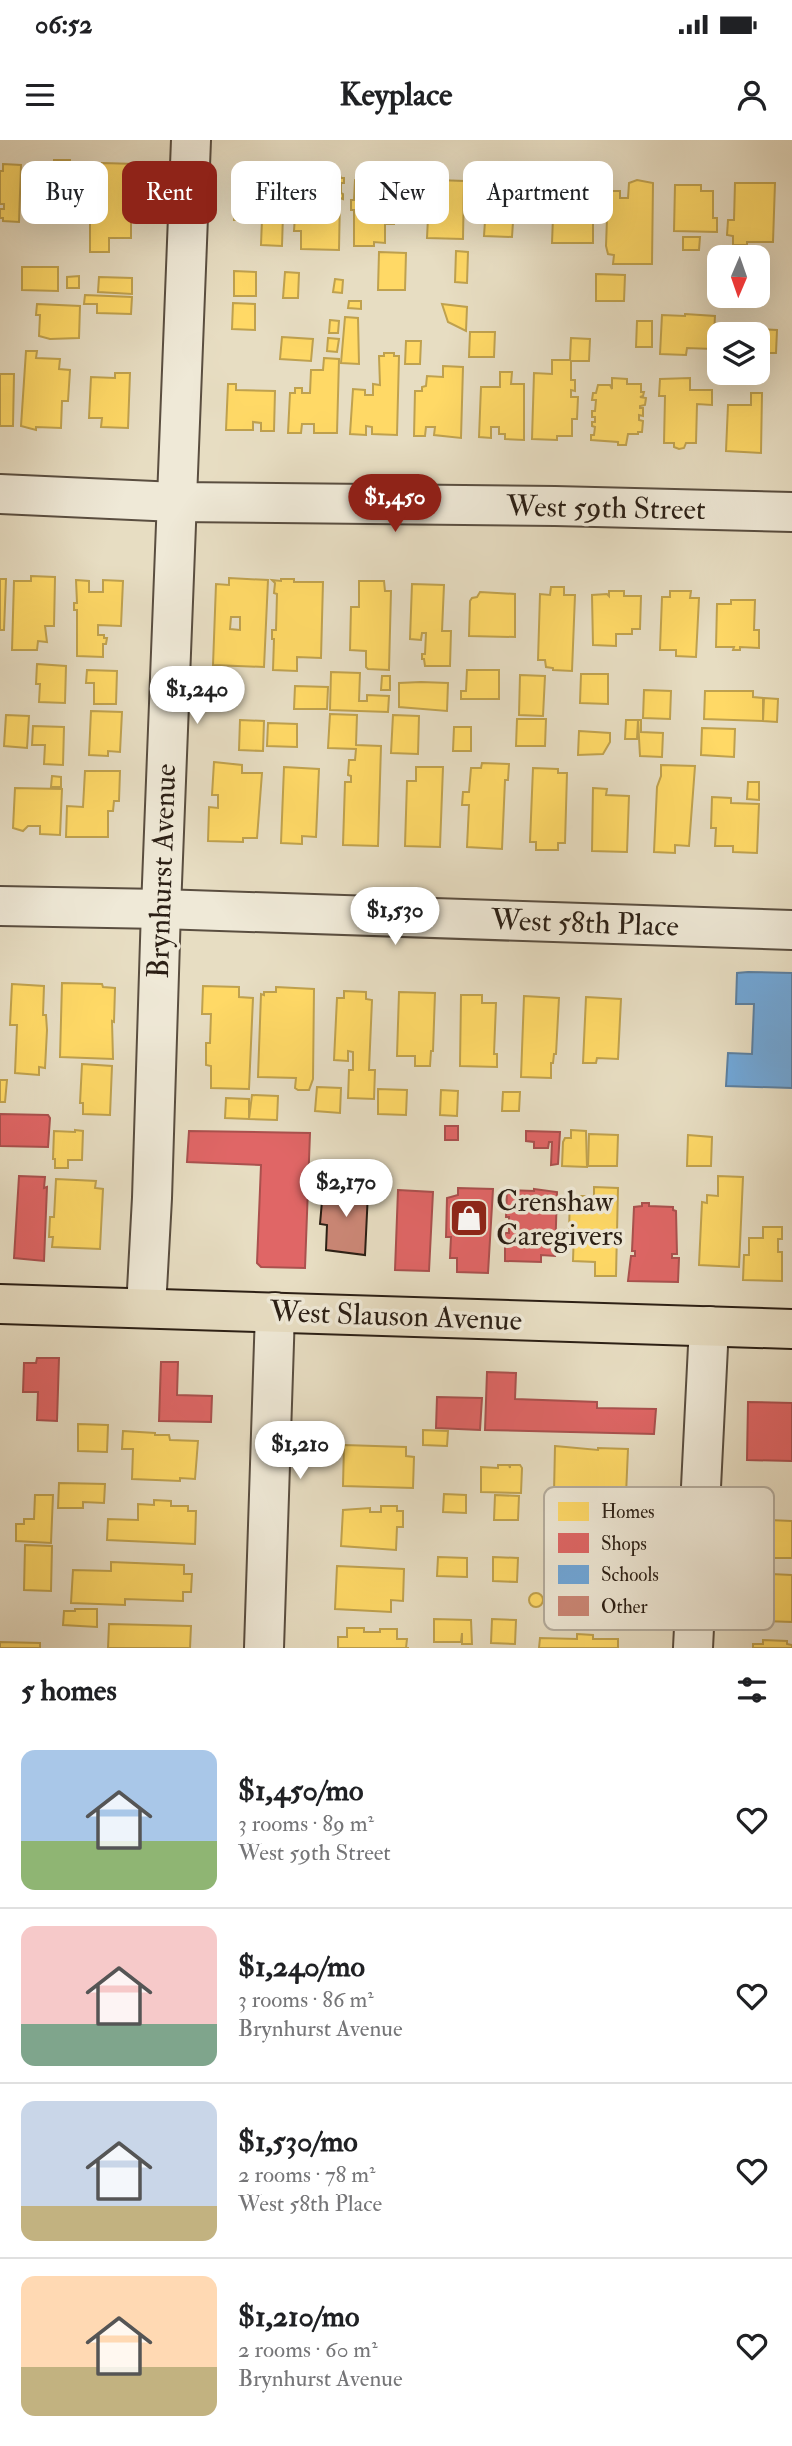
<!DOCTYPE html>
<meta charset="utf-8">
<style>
body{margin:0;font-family:"IM FELL Double Pica",serif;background:#f2f2f2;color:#202124;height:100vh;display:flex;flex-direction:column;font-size:26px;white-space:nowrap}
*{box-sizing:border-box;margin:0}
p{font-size:23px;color:#757577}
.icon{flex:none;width:38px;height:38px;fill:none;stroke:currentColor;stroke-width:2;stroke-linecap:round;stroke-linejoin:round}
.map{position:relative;height:1508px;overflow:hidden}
.side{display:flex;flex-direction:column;background:#fff;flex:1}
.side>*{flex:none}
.top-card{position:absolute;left:21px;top:21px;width:751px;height:63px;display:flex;gap:14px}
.needle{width:46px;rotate:182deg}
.buttons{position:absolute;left:707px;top:105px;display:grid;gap:14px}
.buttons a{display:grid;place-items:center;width:63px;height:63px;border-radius:14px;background:#fff;box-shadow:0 7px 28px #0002;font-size:35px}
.price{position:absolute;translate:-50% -60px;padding:0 16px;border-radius:24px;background:#fff;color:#222;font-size:23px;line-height:46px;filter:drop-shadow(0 2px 4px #0008)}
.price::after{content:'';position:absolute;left:50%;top:42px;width:21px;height:16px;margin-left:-10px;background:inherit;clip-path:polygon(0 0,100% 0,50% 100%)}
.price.selected{background:#8f2418;color:#fff}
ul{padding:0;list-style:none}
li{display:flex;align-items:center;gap:21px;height:175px;padding:0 21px}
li+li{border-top:2px solid #e0e0e0}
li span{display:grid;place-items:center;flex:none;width:196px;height:140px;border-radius:14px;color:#555}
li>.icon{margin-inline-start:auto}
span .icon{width:84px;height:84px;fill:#fffc;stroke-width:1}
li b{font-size:30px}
h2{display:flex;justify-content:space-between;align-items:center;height:84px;padding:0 21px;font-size:30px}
.chip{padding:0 24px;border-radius:14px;background:#fff;box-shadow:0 7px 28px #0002;font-size:24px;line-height:63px}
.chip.selected{background:#8f2418;color:#fff}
.status{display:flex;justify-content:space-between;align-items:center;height:49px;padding:0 35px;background:#fff;direction:ltr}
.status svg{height:19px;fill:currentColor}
header{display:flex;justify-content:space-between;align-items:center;height:91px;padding:0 21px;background:#fff;font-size:32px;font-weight:700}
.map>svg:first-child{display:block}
.homes{fill:#ffd966;stroke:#bfa14e;stroke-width:2;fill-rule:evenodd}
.shops{fill:#e06666;stroke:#aa514e;stroke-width:2}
.schools{fill:#6fa8dc;stroke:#5b7fa0;stroke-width:2}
.building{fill:#cb8776;stroke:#2b1f15;stroke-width:2}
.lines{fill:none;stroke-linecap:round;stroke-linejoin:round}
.minor-casing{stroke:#5a4e40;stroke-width:42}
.major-casing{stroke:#2b1f15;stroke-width:42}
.minor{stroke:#efe9d7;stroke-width:38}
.major{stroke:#e7ddc2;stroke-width:38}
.labels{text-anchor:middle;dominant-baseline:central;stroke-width:7;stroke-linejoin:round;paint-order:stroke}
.street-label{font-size:30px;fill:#2b1f15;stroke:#efe9d7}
.poi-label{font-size:30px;fill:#2b1f15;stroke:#efe9d7;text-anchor:start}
.key{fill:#efe9d7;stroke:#b4ac9d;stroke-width:2}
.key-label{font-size:19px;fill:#2b1f15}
</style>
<div class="status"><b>06:52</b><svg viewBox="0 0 49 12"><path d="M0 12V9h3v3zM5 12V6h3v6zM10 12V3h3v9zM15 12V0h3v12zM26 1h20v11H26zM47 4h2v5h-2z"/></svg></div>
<header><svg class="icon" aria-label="menu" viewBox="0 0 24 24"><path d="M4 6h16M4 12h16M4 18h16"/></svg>Keyplace<svg class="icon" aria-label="person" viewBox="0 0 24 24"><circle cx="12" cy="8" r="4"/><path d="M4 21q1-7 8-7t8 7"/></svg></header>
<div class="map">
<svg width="792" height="1508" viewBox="0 0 792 1508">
<rect width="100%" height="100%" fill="#e7ddc2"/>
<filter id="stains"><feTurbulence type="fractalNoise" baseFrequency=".00286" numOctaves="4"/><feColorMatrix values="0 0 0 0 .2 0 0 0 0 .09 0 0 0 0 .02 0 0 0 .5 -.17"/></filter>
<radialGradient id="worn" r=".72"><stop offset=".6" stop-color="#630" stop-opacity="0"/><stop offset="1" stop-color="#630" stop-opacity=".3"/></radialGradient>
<g class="homes">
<path d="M54 20H70V29H85L82 81 39 79 40 28H54Z"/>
<path d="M102 23 136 24 138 50H140V66L131 67V98H109V112H90V73L99 74Z"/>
<path d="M3 24 21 25 19 82 3 81V78H0V69H4V64H0V31H3Z"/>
<path d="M234 32 259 33V42L253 41V44L284 43 282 106 261 105 262 79 234 80Z"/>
<path d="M326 32H339L341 38H344V43H341V53L343 54V59L340 58 339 110 301 109V91H294L297 45H295L296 37 300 36 301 33H307V36L326 35Z"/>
<path d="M387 35H399V38H402L401 76H394V84H385V103L374 102V106H354V70H351V60H354L355 40 364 38 367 40 375 37 386 38Z"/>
<path d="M420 39H427L429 47 438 48V40L464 41 463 99 427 98 428 78 415 77V73H412V62H416L417 42H420Z"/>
<path d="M511 39H524V43L529 46V50L526 49V59H529V62H526L525 69H528V77H525V82H513L512 97 484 96 485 81 477 80 478 75H474L475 64H478L479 45H482V42H489L491 48 503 49 504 42H511Z"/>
<path d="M637 40 653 43 652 124H613L614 115 608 114 606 106 608 51H620V58H628L629 43Z"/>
<path d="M735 43H775L773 102H747V105H733V96L727 95 728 80H734Z"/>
<path d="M551 44H584V51H593V103H552L553 77H558V62H551Z"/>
<path d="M675 45H701V51H713V78H717V92L674 91Z"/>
<path d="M683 97H700L699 110H683Z"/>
<path d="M456 111 468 112 467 143 455 142Z"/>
<path d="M379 112 406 113 405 150H378Z"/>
<path d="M22 127H58V151L22 150Z"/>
<path d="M234 131 256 132V156H234Z"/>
<path d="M285 132 299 133 298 158H283Z"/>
<path d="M596 134 625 135 624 161H596Z"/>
<path d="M79 136V148H67V137Z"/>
<path d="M99 137 132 138V154L98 152Z"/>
<path d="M335 139 343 140 342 153 333 152Z"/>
<path d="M85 155 132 157 131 174 97 173V164H84Z"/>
<path d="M349 161H361V169L348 168Z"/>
<path d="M233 163 255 164V190L232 189Z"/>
<path d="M37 164 80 166 79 198 50 199 39 196 40 175H36Z"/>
<path d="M442 164 467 167 466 191 448 182Z"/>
<path d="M685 174 715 176 713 209 687 208 686 215 660 214 662 175 685 176Z"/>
<path d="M345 177 358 178 359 224 341 223Z"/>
<path d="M330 180 339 181 338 193H329Z"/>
<path d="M637 181H652V207H636Z"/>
<path d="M742 188 777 190 776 213H760V217H758V194H742Z"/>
<path d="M470 192H495L494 217H469Z"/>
<path d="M282 197 313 199 311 221 280 219Z"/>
<path d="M328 198 339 199 337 212 327 211Z"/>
<path d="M571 198 590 199 589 221H571V240H575V251L571 250V257H578L577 279H572V296H557V300L532 299 534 233 552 234V220H570Z"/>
<path d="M406 201H421L420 224H405Z"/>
<path d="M26 211H37L36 218 60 219 59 229 70 230 68 261H62L61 288 36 287V290L21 286Z"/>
<path d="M384 213H394V216H399L397 295 372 294V287L366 286V295L350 294 353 249 365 250V255H373V244L380 245 379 216H384Z"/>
<path d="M324 218 339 219 337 293H314V284H302L301 293H288L290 253H295V248H302V253H310L311 230H323Z"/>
<path d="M443 226 463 227 461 298 434 295 435 287H426L425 296H414L415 251H422V247L426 246 427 236 443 237Z"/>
<path d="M500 232H512L511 244H524V300L505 299V294H499V287H491V298L479 297 481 247H500Z"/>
<path d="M115 233H130L128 288 101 287 102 278H89L91 237 115 238Z"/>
<path d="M0 234H14L13 286H0Z"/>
<path d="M612 238 627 239V244H641V252H644L643 256 640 257 646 258 645 265 640 266V268H643V276L639 275V280L643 281 642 292H638V294H628L626 305H618V302L591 300V295H594L595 287 592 286V282H595V277H592V271H595L596 260H592L593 253H596L598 245H610L612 249Z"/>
<path d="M690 238V250H712V265L697 264 696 303H686L684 308 679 309 674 307V303H664L665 256H659L660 239Z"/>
<path d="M228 244H236V250L275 251 274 291H261V283L253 282V290H226Z"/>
<path d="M751 253H762L761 313 726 311 728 265H751Z"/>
<path d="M31 436 55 437 54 486H45L47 502 38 501 37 510H12L14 441H31Z"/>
<path d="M229 438 268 440 264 527 213 525 216 444 229 445ZM231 477H240V490L230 489Z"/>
<path d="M0 439H6L4 490H0Z"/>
<path d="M281 439H294V442H323L321 518 297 517V531L273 530 274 499H272V490H276L277 454 274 453 275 443 272 440 281 441Z"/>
<path d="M76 440 89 441V452H103V440L123 441 121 486 98 485V495H104V498H107L106 504H103V517L77 516V470H74V463H77Z"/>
<path d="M359 441H384L385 451H391L389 530 368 529 366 527V511L350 510 351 467H359Z"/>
<path d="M412 444 444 445 442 491H451L450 526H425L424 519H422V514H425L426 493H422L421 500 410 499Z"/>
<path d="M551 447H564V455H575L572 531 553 530V528L546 527 545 520H538L540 454 550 455Z"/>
<path d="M609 451H624V456H641L640 489H632V494H616V506L593 505 592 455 607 454 609 456Z"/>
<path d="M670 451H691L690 458H699L696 517 676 516V510H660L662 457H670Z"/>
<path d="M480 452 515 454V497L469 496 470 461 472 458 477 457Z"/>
<path d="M731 460H755L754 490H759V508L740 507V510H733L734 507H716L717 464H731Z"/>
<path d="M37 524 66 526 65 563 39 562 40 544H36Z"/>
<path d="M87 530 117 531 116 564H94V543H86Z"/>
<path d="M467 530H499V559H461V551H466Z"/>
<path d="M331 532 360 533 359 561H367V555L389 556 388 572 330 570Z"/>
<path d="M581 534H608V564L580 563Z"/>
<path d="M520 535 545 536 543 576 519 575Z"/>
<path d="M382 536H390V550H381Z"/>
<path d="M421 542 448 543 447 571 399 567V543Z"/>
<path d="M295 546 328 547 327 569H294Z"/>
<path d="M644 550 671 551 670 579 643 578Z"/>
<path d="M705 551H753V557L763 558V581L704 579Z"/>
<path d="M764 558 778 559 777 582 763 581Z"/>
<path d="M91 571 122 572 120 612 108 611V616L89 615Z"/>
<path d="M330 574 357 575 356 605 381 606 378 706 343 705 345 642H351V636L348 635 349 620H355L356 609 328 608Z"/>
<path d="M6 575 29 576 27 608 4 606Z"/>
<path d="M393 575 419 576 418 614 391 613Z"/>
<path d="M517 579H546L545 606H516Z"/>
<path d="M240 580 264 581 263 611 239 610Z"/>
<path d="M626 580H638L637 599H625Z"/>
<path d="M638 580H641V592L663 593 662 617 640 616Z"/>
<path d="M268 583 297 584V607L267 606Z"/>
<path d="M33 586 64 587 63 625 44 624 45 605H32Z"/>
<path d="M454 587H471V611H453Z"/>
<path d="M702 588 735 589 734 617 701 615Z"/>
<path d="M579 591 610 593V602L603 614 578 615Z"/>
<path d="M214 622 242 625V633H262L257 698H243V702L208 701 209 667 218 668V655H212Z"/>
<path d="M482 623 509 624 508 640H505L502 709 467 707 469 665H462L463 652H469L471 628H481Z"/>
<path d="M661 625 695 626 689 706 675 705V713L654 712 657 647 661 636Z"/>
<path d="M284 627 319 629 316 697 302 696V704L281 703Z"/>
<path d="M416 627H443L440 707 405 706 407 641H416Z"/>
<path d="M533 628 558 629V633H567L565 703H558V710H536V702H530Z"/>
<path d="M85 631H120L119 661H114L113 671H108V697H66L67 666 83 667Z"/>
<path d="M52 636 61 637V647H51Z"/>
<path d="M748 642H759V660L747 659Z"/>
<path d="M15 648 62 649 60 695 40 694V686H28L23 691 13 688Z"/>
<path d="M593 648 607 649 606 655 629 656 627 712 592 711Z"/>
<path d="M712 657 731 658V663L759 664 757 713 733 712V706H715L716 688H711Z"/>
<path d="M62 843 102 844 103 847 115 848 114 882 112 881 113 919 60 917Z"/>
<path d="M12 844 44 846 43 875H46L47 890 45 928 39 927V935L15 933 17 885H10Z"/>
<path d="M203 846 239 847V857L253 858 249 949 211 948V926L206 925V903H210L211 874H202Z"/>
<path d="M276 847 314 849 313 939 309 950H298L295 948 296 938 258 937 261 854 264 855V852H276Z"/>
<path d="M344 851 366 852V859L372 860 369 930H375L374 959 348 958 349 930H353V912L348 911V921L334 920 337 858H344Z"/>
<path d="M399 852 435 853 433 911H431L430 926H415V916H397Z"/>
<path d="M461 855H482V863H496L494 914H497V927L460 926Z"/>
<path d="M524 856 559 858 556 914H554L553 923H551V938L521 937Z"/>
<path d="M586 857 621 859 618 919 597 918 596 923H583Z"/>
<path d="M82 924 112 926 110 975 83 974V963H80Z"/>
<path d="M0 940H7L5 962H0Z"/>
<path d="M317 947 341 948 340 973 315 971Z"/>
<path d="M378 949 407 950 406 975 378 974Z"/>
<path d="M441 950 458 951 457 976 440 975Z"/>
<path d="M503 952H520L519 971H502Z"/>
<path d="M252 955 278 956 277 980 249 979Z"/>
<path d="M226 958 249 959V979L225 978Z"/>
<path d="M75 990 83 991 82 1020H68V1028H55V1019H53L54 991 75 992Z"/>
<path d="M571 990 586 991 587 1027 562 1026 563 1002 565 998H571Z"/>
<path d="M589 994 618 995 617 1026H588Z"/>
<path d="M688 995 712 997 711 1026H687Z"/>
<path d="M718 1036 743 1037 739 1127 699 1125 702 1062 707 1063V1055L718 1056Z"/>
<path d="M56 1039 96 1041 95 1048 103 1049 100 1109 52 1107 53 1097H49L50 1077H54Z"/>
<path d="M594 1047 618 1048 616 1136H595V1122L573 1121 574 1091H569L570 1056H594Z"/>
<path d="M763 1087H782V1099H778V1112H782V1141L743 1140 744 1115H749V1098H763Z"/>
<path d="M78 1284 108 1285 107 1312 78 1311Z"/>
<path d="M423 1290 448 1291 447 1306 423 1305Z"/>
<path d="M123 1291 155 1293V1295H169L170 1300 198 1301 195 1339 180 1338V1341L132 1339 133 1309H122Z"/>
<path d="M344 1305 406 1307V1316L414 1317 413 1348 343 1346Z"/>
<path d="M555 1306 598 1310V1308L628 1309 626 1355 554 1353Z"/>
<path d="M498 1325H509L510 1328V1325H520L522 1328 521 1353 481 1352V1327L498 1328Z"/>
<path d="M59 1343 105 1344 104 1363 83 1362V1368H58Z"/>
<path d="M444 1354 466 1355V1373L443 1372Z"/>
<path d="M35 1355H53L51 1403 16 1401V1384H24V1379H34Z"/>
<path d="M495 1355 519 1356 518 1380H494Z"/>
<path d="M154 1360 171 1361V1366H188V1371H196L195 1404 107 1400 108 1379 138 1380V1364L154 1365Z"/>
<path d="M381 1366H397V1371H403V1387H397L396 1410 341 1406 343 1370 370 1368V1372H381Z"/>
<path d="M769 1380 792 1381V1418H770L771 1404H766V1395H769Z"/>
<path d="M25 1405 52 1406 51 1451 24 1450Z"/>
<path d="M438 1417 467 1418V1437L437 1436Z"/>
<path d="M493 1417 518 1418 517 1442 493 1441Z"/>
<path d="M111 1422 184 1425V1434H192L191 1452H183V1461L125 1459V1465L71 1463 73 1430 111 1431Z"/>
<path d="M337 1426 404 1429 403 1461 391 1460V1472L335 1469Z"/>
<path d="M771 1434 792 1435V1482L764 1481 765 1460H771Z"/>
<circle cx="536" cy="1460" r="7"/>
<path d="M75 1469H97V1487L63 1485 64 1471H75Z"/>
<path d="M434 1479 471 1480 472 1504H462V1493L461 1502H434Z"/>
<path d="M492 1479 516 1480 515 1504 491 1503Z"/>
<path d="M109 1484 191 1486 190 1508H108Z"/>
<path d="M347 1488H364V1492H380V1489H397V1499H407L406 1508H409H338V1497H347Z"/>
<path d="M577 1494 593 1495V1499H618V1508H539L540 1498 577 1499Z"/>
<path d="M763 1500 787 1501V1504L792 1505V1508H753V1504H763Z"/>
<path d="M0 1502 40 1503V1508H0Z"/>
</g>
<g class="shops">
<path d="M0 974 48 975 50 978 48 1007 0 1006Z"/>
<rect x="445" y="986" width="13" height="14"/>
<path d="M189 991 310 993 305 1128 261 1127 257 1123 261 1025 187 1022Z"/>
<path d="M526 991 560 992 558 1024 551 1025 552 1002H549L548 1008H534V1002L526 1001Z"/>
<path d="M19 1036 45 1037 44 1048 47 1047 44 1121 14 1118Z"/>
<path d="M458 1048 493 1049 488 1133 457 1132V1118H450L451 1097H446L447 1058 458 1055Z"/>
<path d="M534 1049 557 1052 555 1116 541 1115V1122L505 1121V1093H509V1077H506L507 1050 534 1051Z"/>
<path d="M398 1050 433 1052 429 1131 395 1130Z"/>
<path d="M642 1063H649V1066L673 1067V1070L676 1071 677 1114H672V1118H679L678 1142 628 1141 631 1116H635V1111H632L634 1067 642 1066Z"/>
<path d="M37 1218H59L57 1281 37 1280 38 1252H23L24 1223H36Z"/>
<path d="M161 1222H178L177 1255 212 1256 211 1282 159 1281Z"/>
<path d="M487 1232 516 1233 515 1259 597 1262V1268L656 1269 654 1294 485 1290Z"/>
<path d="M437 1257 482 1258 480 1290 436 1288Z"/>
<path d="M748 1262 792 1263V1321L747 1320Z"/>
</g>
<path class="schools" d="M748 832 792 833V948L726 946 728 913 752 914 754 864H736L737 833Z"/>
<path class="building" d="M346 1042H363V1051L368 1052 365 1115 326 1110 327 1085 320 1084 323 1050H346Z"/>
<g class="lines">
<g class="minor-casing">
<g id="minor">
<path d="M0 354 176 362 555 366 792 372"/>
<path d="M0 766 161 769 792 790"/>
<path d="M146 1168 152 1058 161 769 191 0"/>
<path d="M264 1508 275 1172"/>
<path d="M693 1508 709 1186"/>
</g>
</g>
<g class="major-casing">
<path id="major" d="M0 1164 792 1189"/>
</g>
<use href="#minor" class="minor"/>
<use href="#major" class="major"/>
</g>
<defs>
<g id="shop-square" transform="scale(2.0125)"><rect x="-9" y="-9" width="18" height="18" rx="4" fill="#8f2418" stroke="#efe9d7"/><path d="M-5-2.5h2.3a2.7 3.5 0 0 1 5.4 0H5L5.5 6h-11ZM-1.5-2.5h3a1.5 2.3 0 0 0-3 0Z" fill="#fff"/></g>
</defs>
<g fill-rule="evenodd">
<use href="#shop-square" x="469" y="1078"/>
</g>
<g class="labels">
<g class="street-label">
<text transform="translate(606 368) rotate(1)">West 59th Street</text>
<text transform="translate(162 731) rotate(-88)">Brynhurst Avenue</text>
<text transform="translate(585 783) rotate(2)">West 58th Place</text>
<text transform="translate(396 1176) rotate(2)">West Slauson Avenue</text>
</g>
<g class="poi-label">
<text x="496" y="1061">Crenshaw<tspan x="496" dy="34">Caregivers</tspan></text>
</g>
</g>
<rect x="544" y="1347" width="230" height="143" rx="10" class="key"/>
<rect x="558" y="1362" width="31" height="19" fill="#ffd966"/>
<rect x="558" y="1393" width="31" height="20" fill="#e06666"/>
<rect x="558" y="1425" width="31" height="19" fill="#6fa8dc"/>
<rect x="558" y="1456" width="31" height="20" fill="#cb8776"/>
<g class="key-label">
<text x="601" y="1378">Homes</text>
<text x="601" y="1410">Shops</text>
<text x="601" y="1441">Schools</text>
<text x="601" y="1473">Other</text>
</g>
<rect width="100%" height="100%" filter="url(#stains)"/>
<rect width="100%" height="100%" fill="url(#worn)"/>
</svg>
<div class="buttons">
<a><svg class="needle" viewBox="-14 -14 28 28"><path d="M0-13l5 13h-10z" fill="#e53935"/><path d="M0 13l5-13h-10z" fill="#757577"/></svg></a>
<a><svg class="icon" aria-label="layers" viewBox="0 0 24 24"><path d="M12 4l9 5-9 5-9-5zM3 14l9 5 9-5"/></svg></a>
</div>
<b class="price selected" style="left:395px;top:394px">$1,450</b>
<b class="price" style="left:197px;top:586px">$1,240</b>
<b class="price" style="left:395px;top:807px">$1,530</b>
<b class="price" style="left:346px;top:1079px">$2,170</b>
<b class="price" style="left:300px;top:1341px">$1,210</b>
<div class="top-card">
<a class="chip">Buy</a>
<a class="chip selected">Rent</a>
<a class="chip">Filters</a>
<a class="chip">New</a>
<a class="chip">Apartment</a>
</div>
</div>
<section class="side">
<h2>5 homes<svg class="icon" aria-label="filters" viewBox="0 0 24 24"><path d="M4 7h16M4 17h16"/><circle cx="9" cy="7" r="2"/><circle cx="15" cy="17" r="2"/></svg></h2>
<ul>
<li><span style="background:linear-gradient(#a9c7e8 65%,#8fb573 0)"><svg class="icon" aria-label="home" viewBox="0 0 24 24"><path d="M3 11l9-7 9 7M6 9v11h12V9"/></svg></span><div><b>$1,450/mo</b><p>3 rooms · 89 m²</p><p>West 59th Street</p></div><svg class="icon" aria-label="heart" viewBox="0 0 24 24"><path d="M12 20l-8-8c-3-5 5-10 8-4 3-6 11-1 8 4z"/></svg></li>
<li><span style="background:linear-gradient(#f6c9c9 70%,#7fa58c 0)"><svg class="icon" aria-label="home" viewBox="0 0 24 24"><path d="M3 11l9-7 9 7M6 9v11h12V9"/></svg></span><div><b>$1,240/mo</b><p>3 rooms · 86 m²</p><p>Brynhurst Avenue</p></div><svg class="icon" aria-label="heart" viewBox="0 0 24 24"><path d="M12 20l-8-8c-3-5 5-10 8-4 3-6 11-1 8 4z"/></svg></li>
<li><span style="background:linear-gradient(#c9d6e8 75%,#c2b280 0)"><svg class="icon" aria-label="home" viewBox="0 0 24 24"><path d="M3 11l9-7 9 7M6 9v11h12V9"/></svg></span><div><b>$1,530/mo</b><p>2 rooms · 78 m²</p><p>West 58th Place</p></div><svg class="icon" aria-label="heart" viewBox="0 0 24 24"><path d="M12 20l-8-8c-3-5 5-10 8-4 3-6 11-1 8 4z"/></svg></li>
<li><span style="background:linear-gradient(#ffd9b3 65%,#c2b280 0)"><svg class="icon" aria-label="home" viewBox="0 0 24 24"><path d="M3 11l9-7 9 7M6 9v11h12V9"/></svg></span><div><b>$1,210/mo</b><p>2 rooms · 60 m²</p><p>Brynhurst Avenue</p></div><svg class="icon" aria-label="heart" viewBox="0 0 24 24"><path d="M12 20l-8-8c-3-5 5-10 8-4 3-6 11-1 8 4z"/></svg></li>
</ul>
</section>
